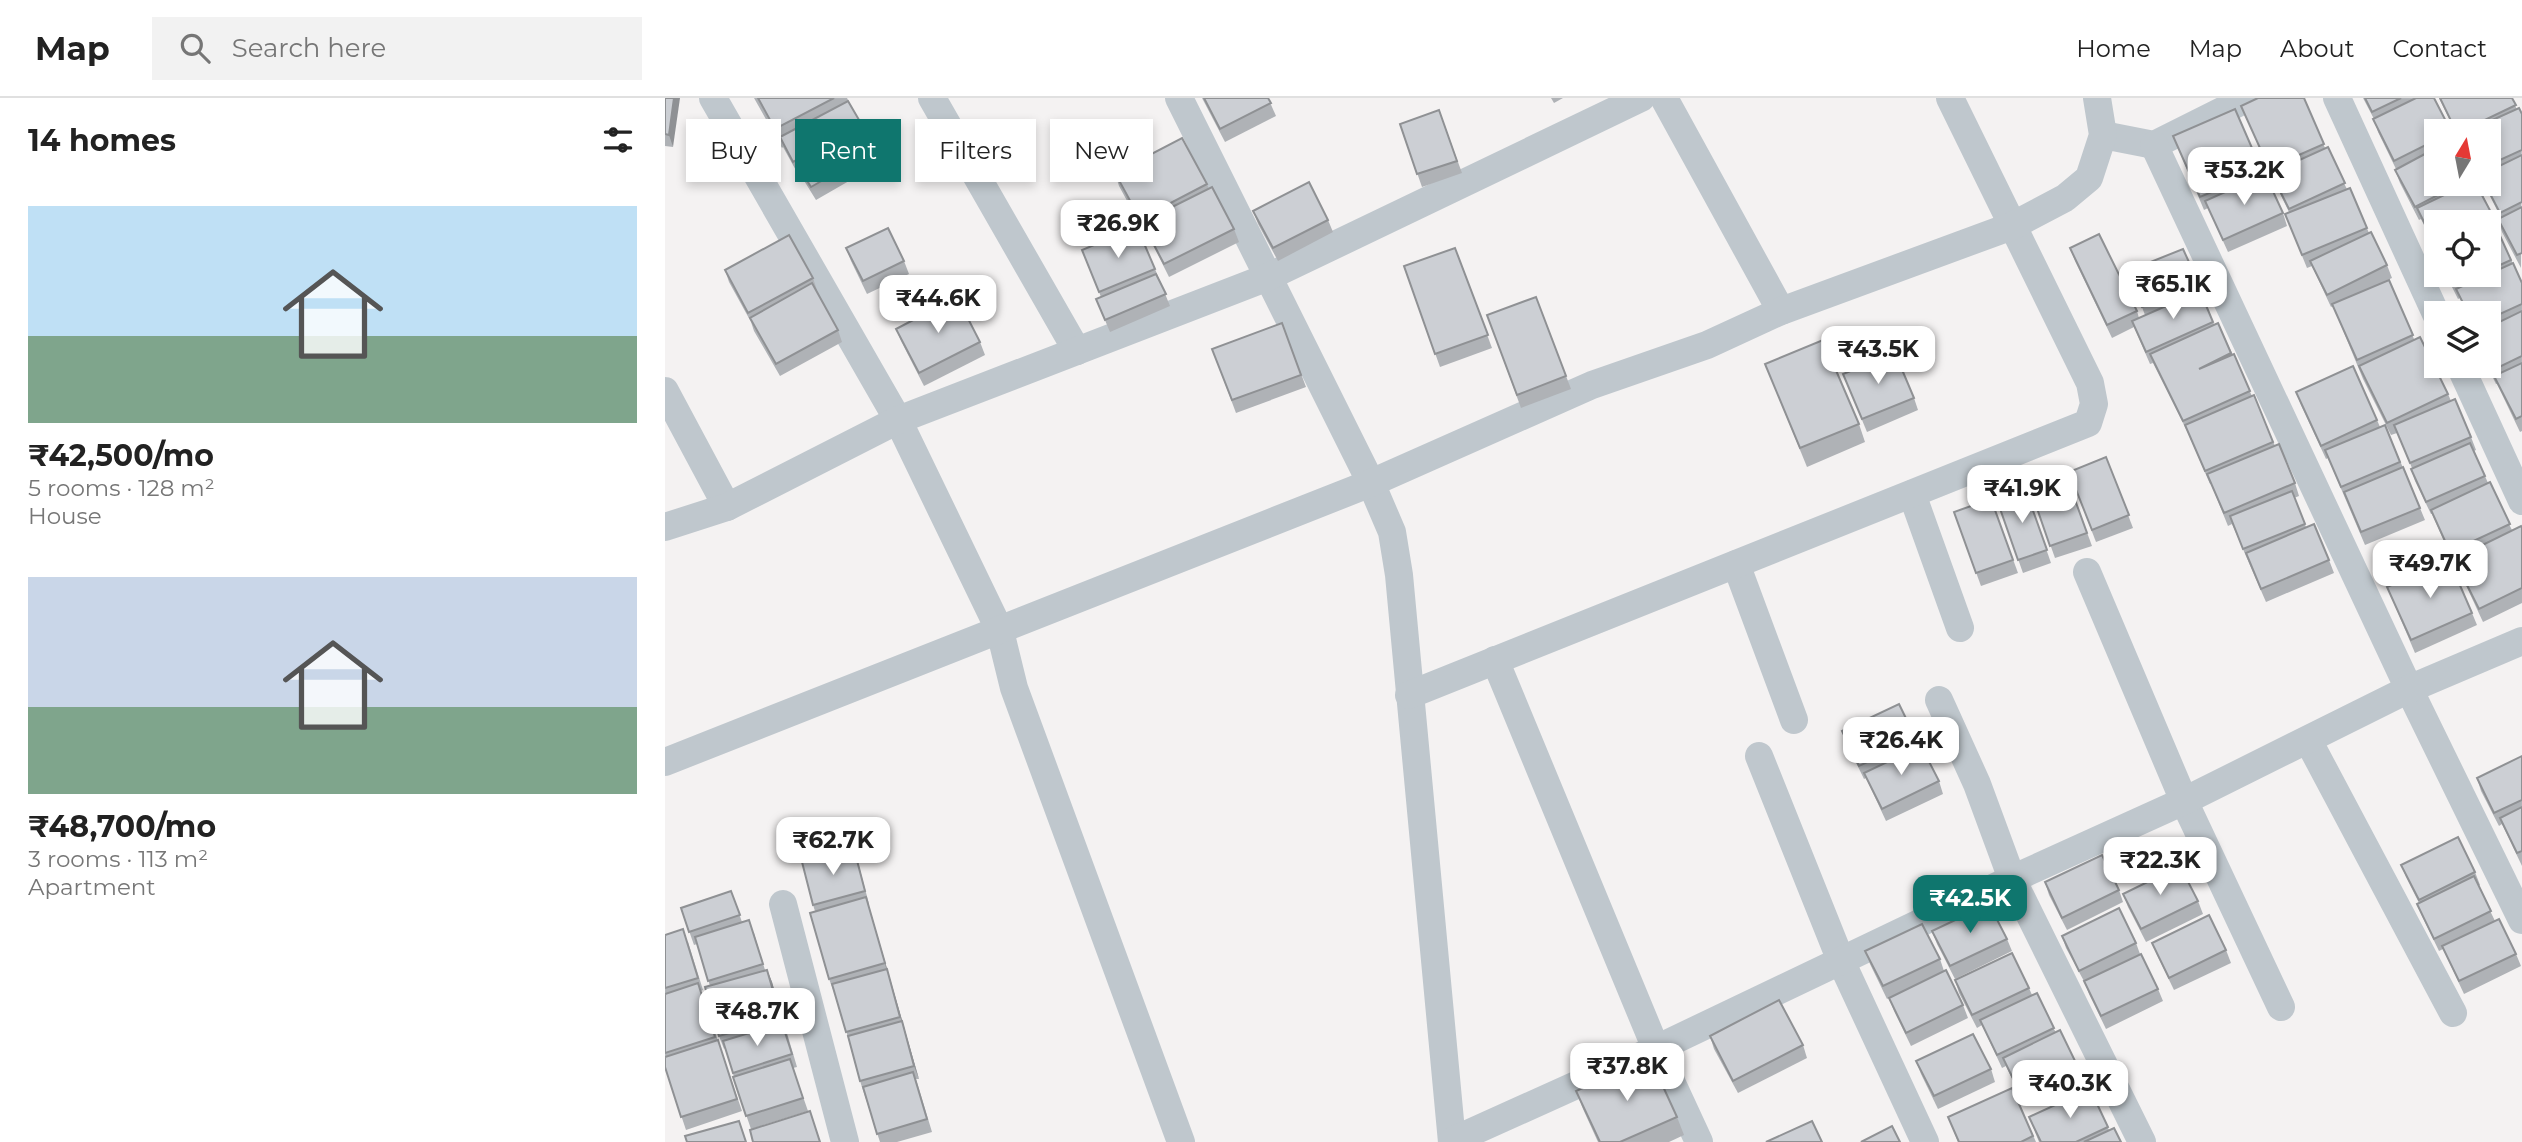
<!DOCTYPE html>
<meta charset="utf-8">
<style>
body{margin:0;font-family:Montserrat,sans-serif;background:#f2f2f2;color:#222;height:100vh;display:flex;flex-direction:column;font-size:26px;white-space:nowrap}
*{box-sizing:border-box;margin:0}
p{font-size:23px;color:#767676}
.icon{flex:none;width:38px;height:38px;fill:none;stroke:currentColor;stroke-width:2;stroke-linecap:round;stroke-linejoin:round}
.map{position:relative;flex:1;overflow:hidden}
.details{display:flex;flex-direction:column;background:#fff;width:665px}
.details>*{flex:none}
.guide{position:absolute;left:21px;top:21px;width:665px;height:63px;display:flex;gap:14px}
.needle{width:46px;rotate:10deg}
.tools{position:absolute;left:1759px;top:21px;display:grid;gap:14px}
.tools a{display:grid;place-items:center;width:77px;height:77px;border-radius:0px;background:#fff;box-shadow:0 4px 10px #0003;font-size:35px}
.price{position:absolute;translate:-50% -60px;padding:0 16px;border-radius:14px;background:#fff;color:#222;font-size:23px;line-height:46px;filter:drop-shadow(0 2px 4px #0008)}
.price::after{content:'';position:absolute;left:50%;top:42px;width:21px;height:16px;margin-left:-10px;background:inherit;clip-path:polygon(0 0,100% 0,50% 100%)}
.price.selected{background:#0f766e;color:#fff}
ul{padding:0;list-style:none}
li{display:grid;align-content:center;gap:14px;height:371px;padding:0 28px}
li span{display:grid;place-items:center;height:217px;border-radius:0px;color:#555}
li>.icon{margin-inline-start:auto}
span .icon{width:126px;height:126px;fill:#fffc;stroke-width:1}
li b{font-size:30px}
h2{display:flex;justify-content:space-between;align-items:center;height:84px;padding:0 28px;font-size:30px}
.tag{padding:0 24px;border-radius:0px;background:#fff;box-shadow:0 4px 10px #0003;font-size:24px;line-height:63px}
.tag.selected{background:#0f766e;color:#fff}
header{display:flex;align-items:center;gap:42px;box-sizing:border-box;height:98px;padding:0 35px;background:#fff;border-bottom:2px solid #e0e0e0}
header strong{font-size:33px}
nav{display:flex;gap:38px;margin-inline-start:auto;font-size:24px}
.search{width:490px;height:63px;background:#f2f2f2;display:flex;align-items:center;gap:18px;box-sizing:border-box;padding:0 24px;border-radius:0px;color:#767676;font-size:26px}
main{display:flex;flex:1;min-height:0}
.map>svg:first-child{display:block}
.lines{fill:none;stroke-linecap:round;stroke-linejoin:round}
.minor{stroke:#bfc7cd;stroke-width:28}
.wall{fill:#afb2b6}
.shaded-wall{fill:#8f9194}
.building{fill:#cccfd4;stroke:#8f9194;stroke-width:2}
</style>
<header>
<strong>Map</strong>
<div class="search"><svg class="icon" aria-label="search" viewBox="0 0 24 24"><circle cx="10" cy="10" r="6"/><path d="M15 15l6 6"/></svg>Search here</div>
<nav><a>Home</a><a>Map</a><a>About</a><a>Contact</a></nav>
</header>
<main>
<section class="details">
<h2>14 homes<svg class="icon" aria-label="filters" viewBox="0 0 24 24"><path d="M4 7h16M4 17h16"/><circle cx="9" cy="7" r="2"/><circle cx="15" cy="17" r="2"/></svg></h2>
<ul>
<li><span style="background:linear-gradient(#bfe0f5 60%,#7fa58c 0)"><svg class="icon" aria-label="home" viewBox="0 0 24 24"><path d="M3 11l9-7 9 7M6 9v11h12V9"/></svg></span><div><b>₹42,500/mo</b><p>5 rooms · 128 m²</p><p>House</p></div></li>
<li><span style="background:linear-gradient(#c9d6e8 60%,#7fa58c 0)"><svg class="icon" aria-label="home" viewBox="0 0 24 24"><path d="M3 11l9-7 9 7M6 9v11h12V9"/></svg></span><div><b>₹48,700/mo</b><p>3 rooms · 113 m²</p><p>Apartment</p></div></li>
</ul>
</section>
<div class="map">
<svg width="1857" height="1044" viewBox="0 0 1857 1044">
<rect width="100%" height="100%" fill="#f4f2f2"/>
<g class="lines">
<g class="minor">
<path d="M48 0 233 322 335 533 349 590 516 1044"/>
<path d="M267 0 412 253"/>
<path d="M514 0 706 385 727 434 734 477 787 1044"/>
<path d="M999 0 1116 213"/>
<path d="M1672 0 1771 216"/>
<path d="M1438 37 1489 47 1583 0"/>
<path d="M1489 47 1744 591 1857 822"/>
<path d="M1795 268 1857 403"/>
<path d="M0 293 62 409"/>
<path d="M1247 396 1295 530"/>
<path d="M0 429 62 409 233 322 603 179 976 0"/>
<path d="M1071 466 1129 622"/>
<path d="M1422 474 1519 703 1616 909"/>
<path d="M830 562 991 951 1034 1044"/>
<path d="M744 597 1423 325 1429 306 1425 285 1285 0"/>
<path d="M1274 602 1312 686 1347 781 1477 1044"/>
<path d="M1643 642 1788 915"/>
<path d="M1094 658 1176 863 1260 1044"/>
<path d="M0 664 706 385 927 287 1042 247 1116 213 1347 128 1400 100 1424 80 1438 37 1432 0"/>
<path d="M118 806 180 1044"/>
<path d="M787 1043 991 951 1347 781 1519 703 1744 591 1857 543"/>
</g>
</g>
<g class="wall">
<path d="M0 0 8 49 0 48Z"/>
<path d="M89 0H182L198 31 212 51 217 64 151 102 138 81 136 75 133 76 118 49 117 50Z"/>
<path d="M537 0H603L611 18 560 44Z"/>
<path d="M886 0H898L889 5Z"/>
<path d="M1639 0 1660 50 1682 91 1685 90 1704 135 1722 167 1727 180 1720 183 1724 182 1749 241 1783 296 1786 303 1806 339 1811 352 1809 353 1823 385 1847 432 1857 430V505L1818 524 1791 466H1789L1767 416H1766L1750 383 1746 371 1747 370 1732 335 1726 337 1698 281 1668 208 1666 209 1647 168 1642 170 1620 116 1624 114 1609 83 1576 8Z"/>
<path d="M1698 0H1769L1771 33V86H1813L1814 90 1828 118 1832 131 1857 185V333L1855 334 1832 286H1831L1822 268H1824V215H1801L1795 200 1793 201 1781 177H1824V124H1771V151L1756 121 1754 122 1735 85 1730 72 1731 71 1713 34 1709 21Z"/>
<path d="M1774 0H1847L1852 12 1857 16 1856 170 1837 134 1833 121 1836 120 1819 86H1824V33H1790Z"/>
<path d="M1570 11 1599 77 1618 115 1622 128 1563 154 1543 110 1539 112 1508 38Z"/>
<path d="M774 12 797 75 757 89 735 26Z"/>
<path d="M450 75 542 86 544 91 569 131 574 144 504 179 481 133 479 134 454 88Z"/>
<path d="M588 113 663 122 668 134 613 163 593 126Z"/>
<path d="M181 150 239 163 244 176 202 196 186 163Z"/>
<path d="M790 150 827 250 775 269 739 168Z"/>
<path d="M1405 150 1472 213 1474 220 1480 217 1463 173 1534 186 1538 199 1537 200 1549 226 1553 225 1587 298 1589 297 1610 348 1630 385 1634 398 1629 400 1641 429 1664 462 1669 475 1601 504 1567 426 1563 428 1546 386H1545L1523 335 1488 265 1485 266 1469 229 1447 240 1410 163Z"/>
<path d="M417 152 490 171 505 208 445 234 431 201 436 199Z"/>
<path d="M60 172 148 180 152 192 151 193 173 232 177 244 115 278 89 233 86 224 64 184Z"/>
<path d="M871 199 906 291 856 310 822 217Z"/>
<path d="M617 225 641 289 571 315 547 251Z"/>
<path d="M231 231 315 244 320 257 259 288 236 243Z"/>
<path d="M1100 266 1194 326 1200 344 1142 369Z"/>
<path d="M1178 276 1249 300 1253 312 1202 334Z"/>
<path d="M1631 294 1712 322 1715 329 1720 327 1760 422 1700 447 1663 360 1661 361 1636 307Z"/>
<path d="M1441 359 1468 430 1431 444 1404 374Z"/>
<path d="M1401 377 1427 448 1390 460 1365 390Z"/>
<path d="M1361 393 1386 465 1358 475 1332 402Z"/>
<path d="M1326 401 1353 475 1316 488 1289 414Z"/>
<path d="M1722 489 1807 515 1812 527 1750 555Z"/>
<path d="M1177 633 1251 641 1254 649 1274 683 1278 696 1221 723 1201 680 1199 681 1182 646Z"/>
<path d="M1857 658V768L1837 726 1834 728 1816 693 1812 680Z"/>
<path d="M189 751 193 764 204 806H203L254 981H251L267 1034 232 1044H215L195 983 170 893 169 894 164 881 150 813 148 807Z"/>
<path d="M1736 767 1810 774 1815 787 1813 788 1830 823 1851 856 1856 868 1799 896 1778 851 1774 853 1757 818 1752 806 1754 805 1741 779Z"/>
<path d="M1380 784 1454 792 1458 804 1402 832 1384 797Z"/>
<path d="M66 793 77 824 89 835 100 872H102L107 884 132 969 128 970 143 1013 86 1031 68 979H69L60 950 59 951 54 938 45 888 32 846 29 847 16 810Z"/>
<path d="M1458 796 1533 803 1538 816 1481 844 1463 809Z"/>
<path d="M1267 833 1342 841 1347 853 1290 881 1272 846Z"/>
<path d="M0 837 23 844 38 892 36 893 77 1013 21 1032 0 969Z"/>
<path d="M1397 838 1471 845 1475 856 1493 891 1498 903 1441 931 1424 896 1420 885 1401 850Z"/>
<path d="M1487 845 1561 852 1566 865 1509 892 1492 857Z"/>
<path d="M1200 853 1275 861 1279 873 1298 907 1303 920 1246 948 1229 913 1224 900 1222 901 1205 866Z"/>
<path d="M1290 882 1364 890 1367 897 1412 967 1417 980 1360 1008 1341 968 1337 970 1317 927 1312 930 1294 895Z"/>
<path d="M1045 938 1138 947 1142 960 1073 995 1049 951Z"/>
<path d="M1251 963 1326 971 1330 984 1273 1011 1256 976Z"/>
<path d="M1347 990 1371 1044H1293L1283 1019Z"/>
<path d="M1425 991 1444 1032 1456 1044H1374L1364 1019Z"/>
<path d="M911 993 1012 1019 1019 1037 1004 1044H933L918 1011Z"/>
</g>
<g class="shaded-wall">
<path d="M9 0H15L8 49 4 37Z"/>
<path d="M201 799 205 812 240 932 235 919Z"/>
<path d="M102 872 107 884 121 933 116 920Z"/>
<path d="M237 923 241 936 254 981 249 968Z"/>
</g>
<g class="building">
<path d="M0 0H9L4 37 0 36Z"/>
<path d="M93 0H169L110 31Z"/>
<path d="M539 0H603L606 5 555 31Z"/>
<path d="M1593 0H1639L1659 46 1604 70 1576 8Z"/>
<path d="M1700 0H1736L1707 14Z"/>
<path d="M1751 0H1769L1786 33H1771V42L1729 63 1708 21Z"/>
<path d="M1775 0H1847L1851 7 1797 33H1791Z"/>
<path d="M183 3 197 27 128 64 115 39Z"/>
<path d="M1854 10 1857 16V52L1824 67V33H1803Z"/>
<path d="M1570 11 1597 73 1535 99 1508 38Z"/>
<path d="M774 12 792 63 752 76 735 26Z"/>
<path d="M200 30 212 51 146 89 133 68Z"/>
<path d="M517 40 542 86 475 121 450 75Z"/>
<path d="M1663 49 1680 85 1624 111 1606 75Z"/>
<path d="M1771 50V86H1794L1750 109 1730 72Z"/>
<path d="M1857 57V104L1835 115 1820 86H1824V73Z"/>
<path d="M1600 76 1618 115 1558 142 1540 103Z"/>
<path d="M644 84 663 122 608 150 588 113Z"/>
<path d="M1802 86H1811L1828 118 1815 124H1771L1770 146 1752 110Z"/>
<path d="M547 89 569 131 499 166 477 124Z"/>
<path d="M1685 90 1702 130 1637 157 1620 116Z"/>
<path d="M1857 109V155L1852 157 1833 121Z"/>
<path d="M472 129 490 171 434 194 417 152Z"/>
<path d="M1831 129 1846 162 1824 172V132Z"/>
<path d="M223 130 239 163 198 183 181 150Z"/>
<path d="M1706 134 1722 167 1662 197 1645 163Z"/>
<path d="M1434 136 1472 213 1442 227 1405 150Z"/>
<path d="M124 137 148 180 83 215 60 172Z"/>
<path d="M790 150 823 237 770 256 739 168Z"/>
<path d="M1518 151 1534 186 1477 209 1463 173Z"/>
<path d="M1848 165 1857 185V206L1824 221V215H1803L1791 191Z"/>
<path d="M491 176 501 196 440 222 431 201Z"/>
<path d="M1783 177H1813L1788 188Z"/>
<path d="M1724 182 1748 237 1692 262 1667 206Z"/>
<path d="M147 185 173 232 111 266 85 220Z"/>
<path d="M1535 193 1548 224 1481 254 1467 223Z"/>
<path d="M292 199 315 244 254 275 231 231Z"/>
<path d="M871 199 901 278 852 297 822 217Z"/>
<path d="M1857 213V258L1826 273 1823 268 1824 229Z"/>
<path d="M617 225 636 277 567 302 547 251Z"/>
<path d="M1553 225 1566 255 1534 271 1569 256 1585 293 1518 323 1485 256Z"/>
<path d="M1755 239 1783 296 1722 325 1694 268Z"/>
<path d="M1158 242 1194 326 1135 350 1100 266Z"/>
<path d="M1230 255 1249 300 1197 321 1178 276Z"/>
<path d="M1857 265V318L1851 321 1829 278Z"/>
<path d="M1688 268 1712 322 1656 348 1631 294Z"/>
<path d="M1589 297 1608 344 1540 373 1520 327Z"/>
<path d="M1790 301 1806 339 1745 365 1729 327Z"/>
<path d="M1720 327 1735 364 1676 389 1660 352Z"/>
<path d="M1805 345 1820 378 1761 404 1746 371Z"/>
<path d="M1614 346 1630 385 1559 415 1542 376Z"/>
<path d="M1441 359 1464 417 1427 432 1404 374Z"/>
<path d="M1738 369 1755 410 1696 434 1679 394Z"/>
<path d="M1401 377 1422 435 1385 448 1365 390Z"/>
<path d="M1825 384 1845 426 1785 454 1766 412Z"/>
<path d="M1361 393 1382 452 1353 462 1332 402Z"/>
<path d="M1627 393 1640 426 1578 451 1565 418Z"/>
<path d="M1326 401 1348 462 1311 475 1289 414Z"/>
<path d="M1649 426 1664 462 1596 491 1581 455Z"/>
<path d="M1856 428 1857 430V490L1814 511 1789 461Z"/>
<path d="M1784 462 1807 515 1746 542 1722 489Z"/>
<path d="M1234 606 1251 641 1194 668 1177 633Z"/>
<path d="M1256 648 1274 683 1217 711 1199 675Z"/>
<path d="M1857 658V702L1829 715 1812 680Z"/>
<path d="M1857 709V753L1852 755 1835 720Z"/>
<path d="M1793 739 1810 774 1754 802 1736 767Z"/>
<path d="M189 751 200 793 148 807 137 764Z"/>
<path d="M1437 757 1454 792 1397 820 1380 784Z"/>
<path d="M1515 768 1533 803 1476 831 1458 796Z"/>
<path d="M1809 778 1826 813 1769 841 1752 806Z"/>
<path d="M66 793 75 817 24 834 16 810Z"/>
<path d="M201 799 220 865 164 881 145 815Z"/>
<path d="M1324 806 1342 841 1285 868 1267 833Z"/>
<path d="M1454 810 1471 845 1414 873 1397 838Z"/>
<path d="M1544 817 1561 852 1504 880 1487 845Z"/>
<path d="M1834 821 1851 856 1794 883 1777 848Z"/>
<path d="M84 822 98 866 43 883 30 839Z"/>
<path d="M1257 826 1275 861 1218 888 1200 853Z"/>
<path d="M18 831 33 880 0 890V837Z"/>
<path d="M1347 855 1364 890 1307 917 1290 882Z"/>
<path d="M1476 856 1493 891 1436 918 1419 883Z"/>
<path d="M222 871 235 919 181 934 167 886Z"/>
<path d="M102 872 116 920 54 938 40 889Z"/>
<path d="M1281 872 1298 907 1241 935 1224 900Z"/>
<path d="M33 885 50 939 0 955V896Z"/>
<path d="M1372 895 1389 930 1332 957 1315 922Z"/>
<path d="M1114 902 1138 947 1068 983 1045 938Z"/>
<path d="M237 923 249 968 195 983 183 938Z"/>
<path d="M117 925 127 956 68 975 58 943Z"/>
<path d="M1395 932 1412 967 1355 995 1338 960Z"/>
<path d="M1308 936 1326 971 1269 998 1251 963Z"/>
<path d="M53 942 72 1001 16 1019 0 969V959Z"/>
<path d="M985 960 1012 1019 955 1044H935L911 993Z"/>
<path d="M125 961 138 1000 81 1018 68 979Z"/>
<path d="M248 974 262 1021 212 1036 198 989Z"/>
<path d="M1347 990 1368 1038 1356 1044H1294L1283 1019Z"/>
<path d="M1425 991 1443 1029 1411 1044H1376L1364 1019Z"/>
<path d="M145 1013 155 1044H88L85 1032Z"/>
<path d="M74 1023 81 1044H22L20 1038Z"/>
<path d="M1147 1023 1157 1044H1101Z"/>
<path d="M1227 1028 1235 1044H1196Z"/>
<path d="M1449 1030 1456 1044H1419Z"/>
</g>
</svg>
<div class="tools">
<a><svg class="needle" viewBox="-14 -14 28 28"><path d="M0-13l5 13h-10z" fill="#e53935"/><path d="M0 13l5-13h-10z" fill="#767676"/></svg></a>
<a><svg class="icon" aria-label="locate" viewBox="0 0 24 24"><circle cx="12" cy="12" r="6"/><path d="M12 2v4M12 18v4M2 12h4M18 12h4"/></svg></a>
<a><svg class="icon" aria-label="layers" viewBox="0 0 24 24"><path d="M12 4l9 5-9 5-9-5zM3 14l9 5 9-5"/></svg></a>
</div>
<b class="price" style="left:1579px;top:109px">₹53.2K</b>
<b class="price" style="left:453px;top:162px">₹26.9K</b>
<b class="price" style="left:1508px;top:223px">₹65.1K</b>
<b class="price" style="left:273px;top:237px">₹44.6K</b>
<b class="price" style="left:1213px;top:288px">₹43.5K</b>
<b class="price" style="left:1357px;top:427px">₹41.9K</b>
<b class="price" style="left:1765px;top:502px">₹49.7K</b>
<b class="price" style="left:1236px;top:679px">₹26.4K</b>
<b class="price" style="left:168px;top:779px">₹62.7K</b>
<b class="price" style="left:1495px;top:799px">₹22.3K</b>
<b class="price selected" style="left:1305px;top:837px">₹42.5K</b>
<b class="price" style="left:92px;top:950px">₹48.7K</b>
<b class="price" style="left:962px;top:1005px">₹37.8K</b>
<b class="price" style="left:1405px;top:1022px">₹40.3K</b>
<div class="guide">
<a class="tag">Buy</a>
<a class="tag selected">Rent</a>
<a class="tag">Filters</a>
<a class="tag">New</a>
</div>
</div>
</main>
